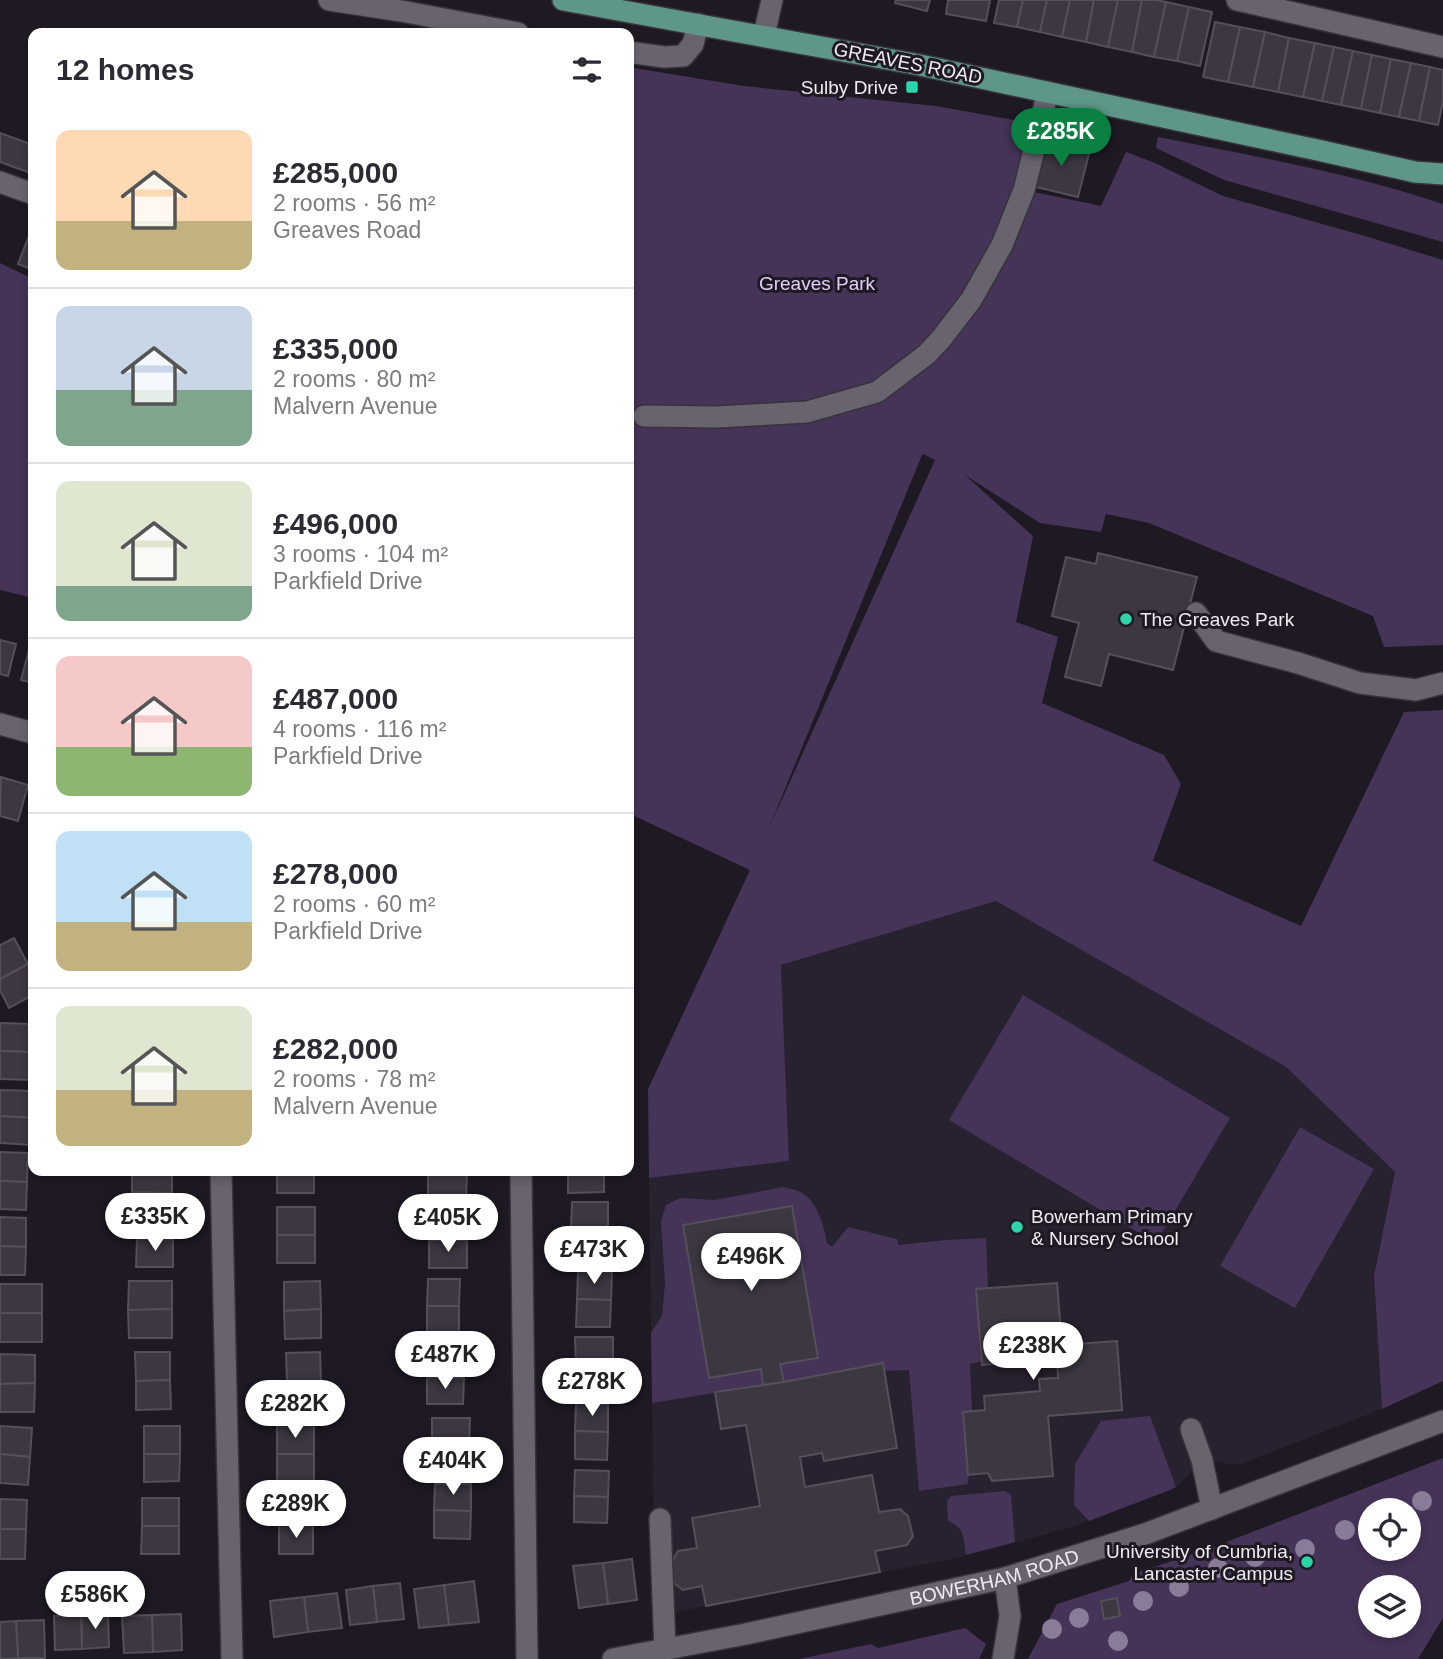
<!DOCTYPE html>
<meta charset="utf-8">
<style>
body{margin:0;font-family:Arial,sans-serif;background:#f7f7f7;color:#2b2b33;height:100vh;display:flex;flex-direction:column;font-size:26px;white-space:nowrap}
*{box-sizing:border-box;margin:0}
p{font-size:23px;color:#7c7c81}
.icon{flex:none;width:38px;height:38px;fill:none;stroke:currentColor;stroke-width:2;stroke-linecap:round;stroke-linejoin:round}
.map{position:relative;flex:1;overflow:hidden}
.side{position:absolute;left:28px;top:28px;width:606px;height:1148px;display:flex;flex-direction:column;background:#fff;border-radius:14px;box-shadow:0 4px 10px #0003}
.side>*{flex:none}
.buttons{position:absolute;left:1358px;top:1498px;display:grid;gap:14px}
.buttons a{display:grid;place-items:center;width:63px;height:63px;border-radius:50%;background:#fff;box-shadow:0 4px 10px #0003;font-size:35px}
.price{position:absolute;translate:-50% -60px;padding:0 16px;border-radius:24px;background:#fff;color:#222;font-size:23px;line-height:46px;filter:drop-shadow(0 2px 4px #0008)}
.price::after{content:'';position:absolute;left:50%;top:42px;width:21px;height:16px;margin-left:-10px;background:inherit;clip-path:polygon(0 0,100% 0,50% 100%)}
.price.selected{background:#0b8043;color:#fff}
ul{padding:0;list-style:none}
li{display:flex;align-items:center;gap:21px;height:175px;padding:0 28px}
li+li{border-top:2px solid #e1e1e2}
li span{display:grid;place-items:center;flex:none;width:196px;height:140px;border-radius:14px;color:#555}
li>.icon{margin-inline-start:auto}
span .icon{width:84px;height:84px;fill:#fffc;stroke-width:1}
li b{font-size:30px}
h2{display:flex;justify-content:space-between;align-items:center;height:84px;padding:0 28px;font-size:30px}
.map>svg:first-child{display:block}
.built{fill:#282130}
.green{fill:#463358;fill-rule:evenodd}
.building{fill:#3c3741;stroke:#544f5a;stroke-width:2}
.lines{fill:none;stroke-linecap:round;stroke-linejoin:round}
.minor-casing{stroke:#36333a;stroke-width:24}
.major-casing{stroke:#36333a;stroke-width:24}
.minor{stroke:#69636f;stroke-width:21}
.major{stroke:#5e9789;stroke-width:21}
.tree{fill:#8a7b99}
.poi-dot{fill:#2dd4ab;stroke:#1e1923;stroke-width:2.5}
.labels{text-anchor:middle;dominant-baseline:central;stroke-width:6;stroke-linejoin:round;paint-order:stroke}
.street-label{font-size:19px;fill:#eeebf1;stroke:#1e1923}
.poi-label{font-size:19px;fill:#eeebf1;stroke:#1e1923;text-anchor:end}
.park-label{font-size:19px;fill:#e2ccfa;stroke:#1e1923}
</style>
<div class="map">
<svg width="1443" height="1659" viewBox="0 0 1443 1659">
<rect width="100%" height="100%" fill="#1e1923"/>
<path class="built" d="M996 901 1286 1067 1395 1172 1374 1276 1382 1409 1241 1464 1230 1465 1222 1462 1202 1461 1176 1487 1170 1490 1069 1528 957 1558 655 1616 649 1178 789 1161 781 965Z"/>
<g class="green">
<path d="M628 67 744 86 936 106 1031 123 1025 190 1101 206 1126 152 1155 163 1223 196 1365 236 1443 260V645L1384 647 1373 616 1149 523 1106 514 1101 532 1040 523 965 475 1033 536 1016 622 1058 637 1042 703 1164 755 1181 784 1153 861 1301 926 1404 712 1443 710V1381L1382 1409 1374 1276 1395 1172 1286 1067 996 901 781 965 789 1161 649 1178 648 1089 750 870 628 813ZM923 454 935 460 769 828 922 455Z"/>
<path d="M1158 137C1253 156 1351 173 1443 204V242L1224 180 1156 148Z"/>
<path d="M0 263 33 279V598L0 590Z"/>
<path d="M1023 995 1230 1118 1156 1243 949 1120Z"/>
<path d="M1300 1127 1374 1169 1295 1308 1220 1266Z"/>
<path d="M783 1187C790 1189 800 1190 805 1195 819 1206 824 1227 827 1243L832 1247 848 1227 897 1239 899 1245 946 1240 986 1238 988 1288 982 1361 970 1364 972 1411 968 1484 919 1491 909 1370 885 1371 883 1363 784 1382 780 1364 818 1357 791 1206 683 1225 709 1378 761 1369 763 1385 652 1403 651 1333 662 1316 665 1283 661 1221 666 1205 680 1198 715 1200Z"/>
<path d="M1150 1416 1176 1487 1170 1490 1089 1521 1074 1505 1075 1464 1101 1421Z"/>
<path d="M1443 1458V1618L1418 1659H1028L1057 1604 1129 1581 1133 1574 1216 1546ZM1370 1510H1409V1549H1370ZM1370 1587H1409V1626H1370Z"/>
<path d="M1005 1491 1011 1495 1015 1542 966 1555C963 1538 966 1529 948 1521L947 1501 951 1496Z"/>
<path d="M965 1628 986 1644 979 1659H799L871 1644 878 1648Z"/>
</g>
<g class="building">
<path d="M896 0H930L927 11 895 3Z"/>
<path d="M948 0H990L986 21 946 14Z"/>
<path d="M999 0H1023L1017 27 994 23Z"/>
<path d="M1023 0H1047L1040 32 1017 27Z"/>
<path d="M1047 0H1070L1062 37 1040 32Z"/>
<path d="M1070 0H1094L1086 42 1062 37Z"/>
<path d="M1094 0H1118L1108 47 1086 42Z"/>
<path d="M1118 0H1142L1132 52 1108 47Z"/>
<path d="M1142 0H1156L1166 2 1154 57 1132 52Z"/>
<path d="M1166 2 1189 7 1177 61 1154 57Z"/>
<path d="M1189 7 1212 12 1200 66 1177 61Z"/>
<path d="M1215 22 1240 27 1228 82 1203 77Z"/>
<path d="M1240 27 1265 32 1253 87 1228 82Z"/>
<path d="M1265 32 1289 38 1278 92 1253 87Z"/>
<path d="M1289 38 1315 43 1303 97 1278 92Z"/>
<path d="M1315 43 1334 47 1322 101 1303 97Z"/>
<path d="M1334 47 1353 51 1341 105 1322 101Z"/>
<path d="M1353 51 1372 55 1361 109 1341 105Z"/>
<path d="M1372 55 1391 59 1380 113 1361 109Z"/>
<path d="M1391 59 1411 63 1399 117 1380 113Z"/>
<path d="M1411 63 1430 67 1419 121 1399 117Z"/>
<path d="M1430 67 1443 70V101L1438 125 1419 121Z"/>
<path d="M0 133 33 145V174L0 162Z"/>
<path d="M1044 139 1090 150 1078 197 1032 186Z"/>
<path d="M33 225V270L18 264Z"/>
<path d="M1098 553 1197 577 1173 670 1109 654 1101 686 1065 677 1079 623 1052 616 1066 557 1096 564Z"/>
<path d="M0 640 16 644 8 676 0 674Z"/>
<path d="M30 646 33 647V683L21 680Z"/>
<path d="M1 777 28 785 18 821 0 816Z"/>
<path d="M14 938 28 964 0 979V945Z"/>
<path d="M28 964 33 976V995L9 1008 0 990V979Z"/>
<path d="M0 1023 33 1024 32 1052 0 1051Z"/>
<path d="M0 1051 32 1052 31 1080 0 1079Z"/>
<path d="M0 1090 33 1091V1118L0 1116Z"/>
<path d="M0 1116 33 1118 32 1145 0 1143Z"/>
<path d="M0 1152 28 1153 27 1182 0 1181Z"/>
<path d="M132 1171H172V1193L132 1192Z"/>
<rect x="277" y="1171" width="37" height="22"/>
<path d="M428 1171H467L466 1200H428Z"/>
<path d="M568 1171H604V1192L568 1193Z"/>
<path d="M0 1181 27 1182 26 1210 0 1209Z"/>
<path d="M572 1202H608V1231H571Z"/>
<path d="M792 1206 818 1358 780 1364 784 1382 763 1385 761 1369 709 1378 683 1225Z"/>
<rect x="277" y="1207" width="38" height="28"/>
<path d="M138 1209 174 1210 173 1239 137 1238Z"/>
<path d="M466 1212 467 1240H429V1213Z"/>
<path d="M0 1217 26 1218V1247L0 1246Z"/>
<path d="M571 1231H608L607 1259H571Z"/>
<rect x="277" y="1235" width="38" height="28"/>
<path d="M137 1238 173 1239V1267H136Z"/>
<rect x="429" y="1240" width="38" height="28"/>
<path d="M0 1246 26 1247 25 1275H0Z"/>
<path d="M578 1271 612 1272 611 1300 577 1299Z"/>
<path d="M428 1279H460L459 1306H427Z"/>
<path d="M129 1281H172V1309L128 1310Z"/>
<path d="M320 1281 321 1309 284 1311V1282Z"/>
<path d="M1057 1283 1062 1345 1117 1341 1122 1410 1048 1416 1053 1476 992 1481 988 1473 968 1475 963 1412 985 1410 984 1396 1040 1391 1039 1379 1058 1378 1057 1359 982 1365 976 1289Z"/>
<rect x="0" y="1284" width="42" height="29"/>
<path d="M577 1299 611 1300 610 1327H576Z"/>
<rect x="427" y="1306" width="32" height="27"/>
<path d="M172 1309V1338H129L128 1310Z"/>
<path d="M321 1309V1338L285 1339 284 1311Z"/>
<rect x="0" y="1313" width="42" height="29"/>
<path d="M575 1337H613V1364H576Z"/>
<path d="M428 1350 464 1351V1378L427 1377Z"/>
<path d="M135 1352H170V1380L136 1381Z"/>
<path d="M320 1352 321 1381 287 1382 286 1353Z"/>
<path d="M0 1354 35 1355V1383L0 1384Z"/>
<path d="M883 1363 897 1448 824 1461 822 1453 800 1457 805 1487 872 1475 879 1512 900 1509 908 1516 913 1536 907 1545 875 1551 880 1572 706 1606 702 1586 683 1590 671 1581V1563L678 1551 697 1548 692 1518 760 1506 746 1425 721 1429 715 1392 784 1382Z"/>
<path d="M576 1364H613V1391L576 1392Z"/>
<path d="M427 1377 464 1378 463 1404H427Z"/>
<path d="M170 1380 171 1409 136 1410V1381Z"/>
<path d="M321 1381 322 1410 288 1411 287 1382Z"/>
<path d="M35 1383 34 1412H0V1384Z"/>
<path d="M576 1403 608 1404V1432L575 1431Z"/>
<path d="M432 1418H470L469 1445 432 1444Z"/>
<rect x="277" y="1425" width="37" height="29"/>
<path d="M0 1426 32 1428 30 1457 0 1454Z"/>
<rect x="144" y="1426" width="36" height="28"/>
<path d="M575 1431 608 1432 607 1460 575 1459Z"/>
<path d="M432 1444 469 1445V1471H432Z"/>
<path d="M0 1454 30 1457 28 1485 0 1483Z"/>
<path d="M144 1454H180L179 1481 144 1482Z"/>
<rect x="277" y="1454" width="37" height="28"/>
<path d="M575 1470 609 1471 608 1497 574 1496Z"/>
<path d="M435 1484H471V1511L434 1510Z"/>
<path d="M280 1495H313V1525H279Z"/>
<path d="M574 1496 608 1497 607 1523 574 1522Z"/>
<rect x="142" y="1498" width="37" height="28"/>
<path d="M0 1499 27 1500 26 1529H0Z"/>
<path d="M434 1510 471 1511 470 1539 434 1538Z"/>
<rect x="279" y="1525" width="34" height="29"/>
<path d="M142 1526H179V1554H141Z"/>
<path d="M0 1529H26L25 1559H0Z"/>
<path d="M632 1559 637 1600 608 1604 603 1563Z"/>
<path d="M603 1563 608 1604 579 1608 573 1566Z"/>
<path d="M474 1581 479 1622 449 1625 444 1585Z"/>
<path d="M400 1583 404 1619 377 1622 373 1586Z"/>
<path d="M444 1585 449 1625 419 1628 414 1589Z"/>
<path d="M373 1586 377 1622 350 1625 346 1590Z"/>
<path d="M337 1593 342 1628 308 1632 304 1597Z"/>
<path d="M304 1597 308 1632 274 1637 270 1601Z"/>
<path d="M1117 1598 1120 1616 1104 1619 1101 1601Z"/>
<path d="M108 1613 109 1647 82 1649 81 1614Z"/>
<path d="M81 1614 82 1649 55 1650 54 1616Z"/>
<path d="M181 1614 182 1650 153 1652 152 1615Z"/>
<path d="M152 1615 153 1652 124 1653 122 1616Z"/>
<path d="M44 1620 45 1658H18L16 1621Z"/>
<path d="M16 1621 18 1658 0 1659V1622Z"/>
</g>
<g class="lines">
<g class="minor-casing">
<g id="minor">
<path d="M329 0 401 11 518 33"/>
<path d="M1237 0 1443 47"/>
<path d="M764 35 772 0"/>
<path d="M628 52 664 57 683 56 693 44 698 24"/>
<path d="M0 182 33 194"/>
<path d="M644 416 717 417 807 412 877 392 927 354 941 339 971 300 1002 245 1024 190 1042 118 1047 92"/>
<path d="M1196 613 1216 641 1298 663 1360 683 1416 690 1443 683"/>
<path d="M0 724 33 733"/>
<path d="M221 1171 232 1659"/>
<path d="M521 1171 527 1659"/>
<path d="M1191 1429 1202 1460 1212 1509"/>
<path d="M660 1519 665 1650"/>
<path id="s1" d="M613 1659 746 1634 1005 1578 1145 1534 1443 1421"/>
<path d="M1003 1659 1010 1616 1005 1578"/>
</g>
</g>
<g class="major-casing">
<path id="major" d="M563 0 920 65 1322 151 1415 172 1443 174"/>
</g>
<use href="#minor" class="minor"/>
<use href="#major" class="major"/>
</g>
<g class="tree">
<circle cx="1422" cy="1501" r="10"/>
<circle cx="1345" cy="1530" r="10"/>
<circle cx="1305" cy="1549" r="10"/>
<circle cx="1255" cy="1557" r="10"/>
<circle cx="1218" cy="1568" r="10"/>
<circle cx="1179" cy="1587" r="10"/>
<circle cx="1143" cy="1601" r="10"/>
<circle cx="1079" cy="1618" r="10"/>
<circle cx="1052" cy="1629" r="10"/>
<circle cx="1118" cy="1641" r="10"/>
</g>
<g class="poi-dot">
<rect x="905" y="80" width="14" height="14" rx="3.5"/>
<circle cx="1126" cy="619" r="7"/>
<circle cx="1017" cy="1227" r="7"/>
<circle cx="1307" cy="1562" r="7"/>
</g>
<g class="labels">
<g class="street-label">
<text transform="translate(908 63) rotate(11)">GREAVES ROAD</text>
<text stroke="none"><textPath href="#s1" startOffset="390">BOWERHAM ROAD</textPath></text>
</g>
<g class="poi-label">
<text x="898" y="87">Sulby Drive</text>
<text x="1140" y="619" text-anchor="start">The Greaves Park</text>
<text x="1031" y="1216" text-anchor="start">Bowerham Primary<tspan x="1031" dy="22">&amp; Nursery School</tspan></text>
<text x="1293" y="1551">University of Cumbria,<tspan x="1293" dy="22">Lancaster Campus</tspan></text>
</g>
<g class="park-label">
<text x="817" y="283">Greaves Park</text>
</g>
</g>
</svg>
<div class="buttons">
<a><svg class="icon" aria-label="locate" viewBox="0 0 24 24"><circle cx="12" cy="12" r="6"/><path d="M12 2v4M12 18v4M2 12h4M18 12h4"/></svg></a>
<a><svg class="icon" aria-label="layers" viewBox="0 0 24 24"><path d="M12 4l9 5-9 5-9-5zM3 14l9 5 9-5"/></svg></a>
</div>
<b class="price selected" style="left:1061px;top:168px">£285K</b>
<b class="price" style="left:155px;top:1253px">£335K</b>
<b class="price" style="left:448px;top:1254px">£405K</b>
<b class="price" style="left:594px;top:1286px">£473K</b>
<b class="price" style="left:751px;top:1293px">£496K</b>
<b class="price" style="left:1033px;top:1382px">£238K</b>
<b class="price" style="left:445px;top:1391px">£487K</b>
<b class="price" style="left:592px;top:1418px">£278K</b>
<b class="price" style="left:295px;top:1440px">£282K</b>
<b class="price" style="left:453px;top:1497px">£404K</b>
<b class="price" style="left:296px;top:1540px">£289K</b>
<b class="price" style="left:95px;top:1631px">£586K</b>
<section class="side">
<h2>12 homes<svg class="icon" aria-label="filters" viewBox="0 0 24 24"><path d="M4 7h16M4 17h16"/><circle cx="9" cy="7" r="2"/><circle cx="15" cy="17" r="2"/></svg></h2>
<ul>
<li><span style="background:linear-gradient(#ffd9b3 65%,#c2b280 0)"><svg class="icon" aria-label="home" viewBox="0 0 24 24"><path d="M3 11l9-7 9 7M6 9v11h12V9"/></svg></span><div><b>£285,000</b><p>2 rooms · 56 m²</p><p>Greaves Road</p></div></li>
<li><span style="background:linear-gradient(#c9d6e8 60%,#7fa58c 0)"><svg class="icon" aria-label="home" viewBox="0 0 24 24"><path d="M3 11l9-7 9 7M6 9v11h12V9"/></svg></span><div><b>£335,000</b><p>2 rooms · 80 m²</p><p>Malvern Avenue</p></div></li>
<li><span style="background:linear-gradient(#dfe7d0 75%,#7fa58c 0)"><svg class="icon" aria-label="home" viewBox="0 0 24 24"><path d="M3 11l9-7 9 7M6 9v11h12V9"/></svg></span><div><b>£496,000</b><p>3 rooms · 104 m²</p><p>Parkfield Drive</p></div></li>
<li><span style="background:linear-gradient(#f6c9c9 65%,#8fb573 0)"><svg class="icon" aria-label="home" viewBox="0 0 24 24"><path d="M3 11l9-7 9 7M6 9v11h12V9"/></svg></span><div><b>£487,000</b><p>4 rooms · 116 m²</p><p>Parkfield Drive</p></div></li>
<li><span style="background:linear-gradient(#bfe0f5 65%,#c2b280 0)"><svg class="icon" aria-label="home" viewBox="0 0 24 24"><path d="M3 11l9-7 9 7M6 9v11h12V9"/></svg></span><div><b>£278,000</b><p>2 rooms · 60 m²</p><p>Parkfield Drive</p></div></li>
<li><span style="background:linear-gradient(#dfe7d0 60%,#c2b280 0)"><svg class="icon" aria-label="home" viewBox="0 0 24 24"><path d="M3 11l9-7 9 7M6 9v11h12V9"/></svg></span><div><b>£282,000</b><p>2 rooms · 78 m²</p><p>Malvern Avenue</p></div></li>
</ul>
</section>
</div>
